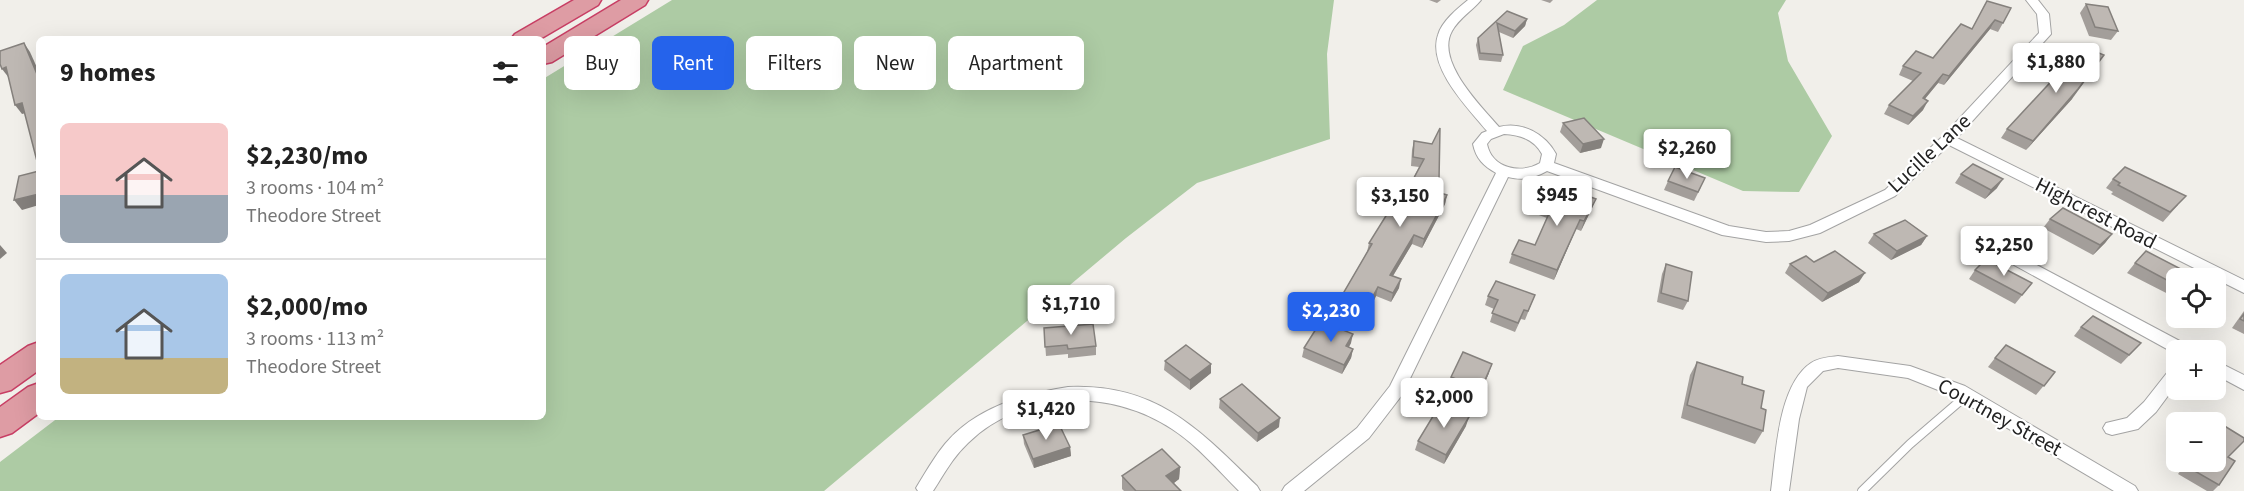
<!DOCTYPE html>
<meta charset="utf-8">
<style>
body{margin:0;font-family:"Source Sans 3",sans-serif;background:#f2f2f2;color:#222;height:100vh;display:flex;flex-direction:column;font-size:22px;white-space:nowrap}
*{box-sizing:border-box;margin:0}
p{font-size:20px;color:#767676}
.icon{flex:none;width:33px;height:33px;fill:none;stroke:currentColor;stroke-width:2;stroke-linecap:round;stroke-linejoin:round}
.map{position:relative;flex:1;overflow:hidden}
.side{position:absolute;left:36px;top:36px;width:510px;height:384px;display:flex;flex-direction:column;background:#fff;border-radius:9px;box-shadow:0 6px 24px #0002}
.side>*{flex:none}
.guide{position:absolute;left:564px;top:36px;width:570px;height:54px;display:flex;gap:12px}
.fabs{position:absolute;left:2166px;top:268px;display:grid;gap:12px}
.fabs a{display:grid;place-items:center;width:60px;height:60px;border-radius:9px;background:#fff;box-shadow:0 6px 24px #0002;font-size:30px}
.price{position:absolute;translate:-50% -51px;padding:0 14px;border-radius:6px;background:#fff;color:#222;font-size:20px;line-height:39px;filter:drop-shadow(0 2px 3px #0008)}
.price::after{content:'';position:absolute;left:50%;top:36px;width:18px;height:14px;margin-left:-9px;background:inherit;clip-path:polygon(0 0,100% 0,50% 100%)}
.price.selected{background:#2563eb;color:#fff}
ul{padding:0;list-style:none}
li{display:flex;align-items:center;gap:18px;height:150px;padding:0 24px}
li+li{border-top:2px solid #e0e0e0}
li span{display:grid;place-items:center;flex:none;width:168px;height:120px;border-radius:9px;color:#555}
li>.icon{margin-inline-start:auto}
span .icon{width:72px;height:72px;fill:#fffc;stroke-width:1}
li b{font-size:26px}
h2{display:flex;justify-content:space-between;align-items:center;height:72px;padding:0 24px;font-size:26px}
.pill{padding:0 21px;border-radius:9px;background:#fff;box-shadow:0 6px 24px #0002;font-size:21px;line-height:54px}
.pill.selected{background:#2563eb;color:#fff}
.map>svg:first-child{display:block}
.forest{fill:#adcba4}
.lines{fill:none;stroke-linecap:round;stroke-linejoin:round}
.service-casing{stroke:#a3a3a3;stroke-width:10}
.minor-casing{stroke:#a3a3a3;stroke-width:2}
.motorway-casing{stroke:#c83e64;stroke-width:3}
.service{stroke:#fff;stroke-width:8}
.minor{fill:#fff;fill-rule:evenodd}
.motorway{fill:#de9ca4;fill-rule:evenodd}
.wall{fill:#a39e9a}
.shaded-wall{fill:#85817d}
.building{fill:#beb8b3;stroke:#85817d;stroke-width:1.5}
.labels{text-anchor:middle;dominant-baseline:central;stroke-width:4.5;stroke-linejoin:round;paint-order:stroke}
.street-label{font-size:21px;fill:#222;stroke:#fff}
</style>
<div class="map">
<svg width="2244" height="491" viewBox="0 0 2244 491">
<rect width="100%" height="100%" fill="#f1efea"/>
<g class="forest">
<path d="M672 0H1334L1327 54 1330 139 1197 183 1126 238 824 491H0V462L59 417H543V79Z"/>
<path d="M1597 0H1786L1778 13 1788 61 1832 136 1799 192 1743 191 1503 90 1523 46 1564 25Z"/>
</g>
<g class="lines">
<g class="service-casing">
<path id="service" d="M1862 491 1910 444 1967 395"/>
</g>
<g class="minor-casing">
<g id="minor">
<path d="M1468 0H1481C1472 11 1459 18 1452 31 1435 61 1481 106 1499 127 1522 121 1545 134 1556 154L1554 163 1729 226 1766 232 1789 231 1810 225 1885 190 1943 136 2039 33 2037 14 2026 0H2038L2049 14 2051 34 1957 138 2244 280V293L1949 145 1895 196 1820 233 1789 241 1766 242 1722 235 1547 171C1534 178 1523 181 1508 177L1402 395 1369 438 1304 491H1282L1285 486 1357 428 1390 386 1496 173C1484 166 1476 159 1473 144L1482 133 1487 131C1468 108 1427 67 1438 35 1442 21 1457 9 1468 0ZM1504 134C1520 135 1534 139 1542 154L1540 163C1521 174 1492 169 1487 144L1491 139Z"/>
<path d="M2001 246 2191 347 2193 351H2176V354L1996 255 1993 251 1996 247Z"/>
<path d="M1838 356 1910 366 1965 386 2135 486 2138 491H2114L1953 396 1908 378 1838 368 1823 371 1807 387 1799 419 1789 491H1771C1776 454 1778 385 1811 363 1818 358 1829 357 1838 356Z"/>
<path d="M2216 361 2244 375V390L2216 375Z"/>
<path d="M2176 368V385L2156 412 2138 429 2112 435 2106 433 2103 428 2106 423 2127 418 2144 402 2170 369Z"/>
<path d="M1068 387C1156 383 1199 429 1257 486L1260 491H1239C1218 470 1197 445 1172 429 1111 388 1022 390 968 443 953 457 944 474 933 491H918L916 488 919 483C927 470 935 456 945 444 975 408 1022 394 1068 387Z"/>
</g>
</g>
<g class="motorway-casing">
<g id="motorway">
<path d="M574 0H601L598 5 540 39H511L515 34Z"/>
<path d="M621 0H648L645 5 552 62 543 64V47Z"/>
<path d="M39 342V370L11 390 0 393V365L28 346Z"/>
<path d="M39 383V413L12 433 0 437V407L28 387Z"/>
</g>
</g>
<use href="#service" class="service"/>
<use href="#minor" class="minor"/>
<use href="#motorway" class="motorway"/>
</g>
<g class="wall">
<path d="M1429 0H1441L1437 3Z"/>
<path d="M1541 0H1553L1550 3Z"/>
<path d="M1987 1 2003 23 1998 32 1990 29 1944 85 1938 83 1925 99 1923 110 1908 125 1884 114 1889 105 1913 81 1899 75 1903 66 1933 58 1972 29Z"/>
<path d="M2086 4 2118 31 2111 40 2089 36 2080 13Z"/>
<path d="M1507 11 1527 19 1525 26 1513 38 1499 32 1503 55 1501 62 1479 60 1476 45 1478 38Z"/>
<path d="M2079 45 2072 99 2026 150 2001 138 2007 129 2064 69 2062 68Z"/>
<path d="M1563 123 1601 148 1580 153 1560 132Z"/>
<path d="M1414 141 1439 180 1442 181 1439 193 1447 195 1445 204 1422 248 1412 244 1393 276 1399 288 1391 302 1376 296 1366 316 1340 306 1341 297 1367 252 1369 243 1395 213 1419 167 1411 166 1412 150Z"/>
<path d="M1961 174 1997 188 1985 199 1955 183Z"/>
<path d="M2113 179 2178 205 2163 222 2111 194 2113 192 2106 188Z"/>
<path d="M1668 181 1701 187 1694 201 1664 190Z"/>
<path d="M1553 194 1596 199 1592 208 1581 231 1576 229 1554 280 1509 263 1512 254 1535 245 1547 218 1536 214 1539 205Z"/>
<path d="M2050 219 2112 234 2105 243 2093 255 2043 228Z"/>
<path d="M1874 234 1927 236 1921 245 1891 260 1868 243Z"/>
<path d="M2135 263 2176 279V298L2127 273Z"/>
<path d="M1666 264 1688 301 1683 310 1657 302 1662 274Z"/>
<path d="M1790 264 1859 282 1822 302 1785 273Z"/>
<path d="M1975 270 2032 283 2015 304 1969 279Z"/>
<path d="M1535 295 1525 320 1521 319 1515 332 1490 322 1494 309 1485 305 1488 296Z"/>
<path d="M2244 311V334L2232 328Z"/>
<path d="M2081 327 2141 343 2121 364 2074 336Z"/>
<path d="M1044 328 1096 346V355L1068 358V354L1046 356Z"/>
<path d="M1351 343 1349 347 1353 349 1351 358 1342 374 1302 357 1304 348Z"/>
<path d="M1995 358 2055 372 2036 395 1988 367Z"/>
<path d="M1165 361 1211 373 1190 390 1164 370Z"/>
<path d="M1697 362 1742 384 1761 408 1763 431 1755 444 1681 418 1690 375Z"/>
<path d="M1489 373 1478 398 1448 386 1451 377Z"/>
<path d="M1220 399 1279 427 1257 442 1219 408Z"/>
<path d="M2218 422 2228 457 2219 485 2213 491H2207L2178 474 2187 462H2216V424Z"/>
<path d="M1466 426 1444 464 1415 450 1418 441Z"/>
<path d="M1023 435 1070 447 1071 456 1034 468 1024 444Z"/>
<path d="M1180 467 1179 479 1174 483 1181 491H1124L1122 489V476Z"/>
</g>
<g class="shaded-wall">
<path d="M1527 19 1525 26 1513 38 1515 31Z"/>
<path d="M1995 20 1990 29 1944 85 1949 76Z"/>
<path d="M24 43 30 52 39 72V79Z"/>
<path d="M2104 55 2072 99 2026 150 2033 141Z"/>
<path d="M6 67 9 78 2 69Z"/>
<path d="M1943 74 1938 83 1918 107 1923 98Z"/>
<path d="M1928 101 1923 110 1908 125 1913 116Z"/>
<path d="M22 103 30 112 22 114 15 105Z"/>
<path d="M1604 139 1601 148 1580 153 1583 144Z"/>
<path d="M2003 179 1997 188 1985 199 1991 190Z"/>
<path d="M39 194V205L22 210 14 200Z"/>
<path d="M1447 195 1445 204 1422 248 1424 239Z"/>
<path d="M1596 199 1592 208 1581 231 1584 221Z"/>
<path d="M1580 220 1576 229 1554 280 1557 270Z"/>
<path d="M2112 234 2105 243 2093 255 2100 245Z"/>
<path d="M1414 235 1412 244 1388 284 1390 275Z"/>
<path d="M1927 236 1921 245 1891 260 1897 251Z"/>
<path d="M0 245 7 253 0 259Z"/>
<path d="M1865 273 1859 282 1822 302 1828 293Z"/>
<path d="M1401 279 1399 288 1391 302 1393 293Z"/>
<path d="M1378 287 1376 296 1366 316 1367 307Z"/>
<path d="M1353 334 1351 343 1344 355 1346 346Z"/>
<path d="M1353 349 1351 358 1342 374 1344 365Z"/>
<path d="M1211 364V373L1190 390V380Z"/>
<path d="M1492 364 1489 373 1478 398 1481 389Z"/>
<path d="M1469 417 1466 426 1444 464 1446 455Z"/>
<path d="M1280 418 1279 427 1257 442 1258 433Z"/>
<path d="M1070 447 1071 456 1034 468 1033 459Z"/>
<path d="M1180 467 1179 479 1166 489V476Z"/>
</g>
<g class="building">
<path d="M1987 1 2011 8 2003 23 1995 20 1949 76 1943 74 1923 98 1928 101 1913 116 1889 105 1921 73 1903 66 1916 51 1933 58 1961 24 1972 29Z"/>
<path d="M2086 4 2108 7 2118 31 2095 27Z"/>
<path d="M1507 11 1527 19 1515 31 1497 23 1503 55 1480 53 1478 38Z"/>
<path d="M24 43 39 79V169L22 103 15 105 6 67 2 69 0 64V51Z"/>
<path d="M2079 45 2104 55 2078 89 2033 141 2007 129 2071 60 2068 59Z"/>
<path d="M1584 118 1604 139 1583 144 1563 123Z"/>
<path d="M1440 128 1439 180 1442 181 1437 192 1447 195 1424 239 1414 235 1390 275 1401 279 1393 293 1378 287 1367 307 1341 297 1372 244 1369 243 1389 211 1395 213 1424 159 1413 157 1414 141 1432 144Z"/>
<path d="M1973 164 2003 179 1991 190 1961 174Z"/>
<path d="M1675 167 1705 178 1698 192 1668 181Z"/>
<path d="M2125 167 2186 196 2170 212 2118 185 2120 183 2113 179Z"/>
<path d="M39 171V194L14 200 19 176Z"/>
<path d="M1558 185 1596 199 1584 221 1580 220 1557 270 1512 254 1519 240 1535 245 1551 209 1539 205 1546 191 1553 194Z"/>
<path d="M2063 208 2112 234 2100 245 2050 219Z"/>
<path d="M1905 220 1927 236 1897 251 1874 234Z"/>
<path d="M1835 251 1865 273 1828 293 1790 264 1806 256 1814 262Z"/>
<path d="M2146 251 2200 279H2176V285L2135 263Z"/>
<path d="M1986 259 2032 283 2022 295 1975 270Z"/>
<path d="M1666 264 1692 272 1688 301 1661 293Z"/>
<path d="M1496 281 1535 295 1528 311 1524 310 1518 323 1492 313 1498 300 1488 296Z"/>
<path d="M2244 314V321L2240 319Z"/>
<path d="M2093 316 2141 343 2129 355 2081 327Z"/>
<path d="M1321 321 1353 334 1346 346 1353 349 1344 365 1304 348Z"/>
<path d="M1093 324 1096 346 1068 349 1067 345 1045 347 1044 328Z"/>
<path d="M1186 345 1211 364 1190 380 1165 361Z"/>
<path d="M2006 345 2055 372 2044 386 1995 358Z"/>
<path d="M1463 352 1492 364 1481 389 1451 377Z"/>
<path d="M1697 362 1743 377 1742 384 1764 391 1761 408 1766 410 1763 431 1687 405Z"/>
<path d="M1242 384 1280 418 1258 433 1220 399Z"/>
<path d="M1441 403 1469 417 1446 455 1418 441Z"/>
<path d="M2218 422 2244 438V441L2228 457 2235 461 2219 485 2186 466 2189 462H2216V425Z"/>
<path d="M1059 424 1070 447 1033 459 1023 435Z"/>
<path d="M1162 449 1180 467 1166 476 1181 491H1136L1122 476Z"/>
</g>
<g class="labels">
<g class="street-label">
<text transform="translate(1929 153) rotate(-43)">Lucille Lane</text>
<text transform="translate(2096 213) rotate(27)">Highcrest Road</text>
<text transform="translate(2000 417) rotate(29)">Courtney Street</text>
</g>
</g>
</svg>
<div class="fabs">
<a><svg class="icon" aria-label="locate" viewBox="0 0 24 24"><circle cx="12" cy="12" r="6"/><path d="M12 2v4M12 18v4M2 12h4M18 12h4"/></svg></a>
<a>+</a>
<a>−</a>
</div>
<b class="price" style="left:2056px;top:94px">$1,880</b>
<b class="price" style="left:1687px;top:180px">$2,260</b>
<b class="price" style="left:1557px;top:227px">$945</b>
<b class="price" style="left:1400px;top:228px">$3,150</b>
<b class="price" style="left:2004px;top:277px">$2,250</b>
<b class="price" style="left:1071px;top:336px">$1,710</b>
<b class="price selected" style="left:1331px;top:343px">$2,230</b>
<b class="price" style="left:1444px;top:429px">$2,000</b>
<b class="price" style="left:1046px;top:441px">$1,420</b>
<div class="guide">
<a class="pill">Buy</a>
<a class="pill selected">Rent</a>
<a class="pill">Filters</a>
<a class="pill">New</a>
<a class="pill">Apartment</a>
</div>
<section class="side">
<h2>9 homes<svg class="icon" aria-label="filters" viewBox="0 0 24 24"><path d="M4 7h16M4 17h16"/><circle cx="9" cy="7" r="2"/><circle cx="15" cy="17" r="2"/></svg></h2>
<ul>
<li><span style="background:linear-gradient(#f6c9c9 60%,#9aa5b1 0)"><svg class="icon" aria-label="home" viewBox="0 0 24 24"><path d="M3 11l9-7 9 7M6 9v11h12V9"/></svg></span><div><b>$2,230/mo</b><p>3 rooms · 104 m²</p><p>Theodore Street</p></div></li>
<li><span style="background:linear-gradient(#a9c7e8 70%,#c2b280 0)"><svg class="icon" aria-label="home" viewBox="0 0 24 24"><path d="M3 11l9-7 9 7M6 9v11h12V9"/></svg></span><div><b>$2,000/mo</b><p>3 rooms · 113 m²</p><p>Theodore Street</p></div></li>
</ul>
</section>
</div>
